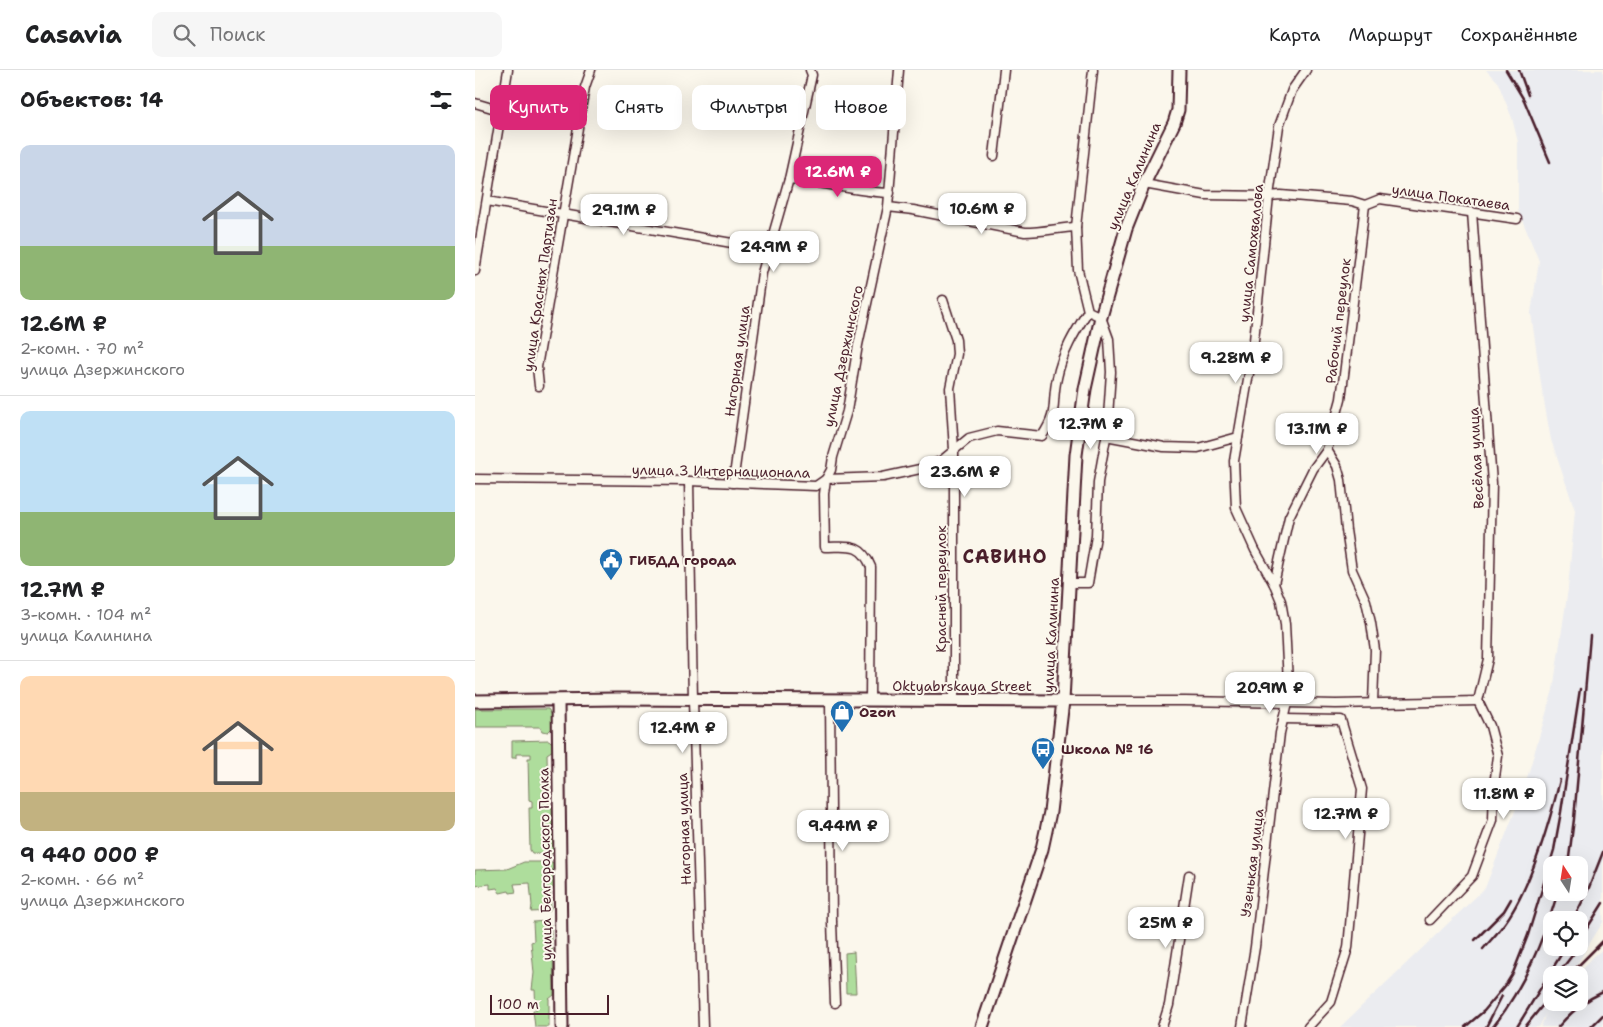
<!DOCTYPE html>
<html lang="ru">
<meta charset="utf-8">
<style>
body{margin:0;font-family:"Shantell Sans",sans-serif;background:#f6f6f6;color:#202124;height:100vh;display:flex;flex-direction:column;font-size:19px;white-space:nowrap}
*{box-sizing:border-box;margin:0}
p{font-size:16px;color:#757577}
.icon{flex:none;width:28px;height:28px;fill:none;stroke:currentColor;stroke-width:2;stroke-linecap:round;stroke-linejoin:round}
.map{position:relative;flex:1;overflow:hidden}
.drawer{display:flex;flex-direction:column;background:#fff;width:475px}
.drawer>*{flex:none}
.hud{position:absolute;left:15px;top:15px;width:475px;height:45px;display:flex;gap:10px}
.needle{width:32px;rotate:348deg}
.buttons{position:absolute;left:1068px;top:786px;display:grid;gap:10px}
.buttons a{display:grid;place-items:center;width:45px;height:45px;border-radius:10px;background:#fff;box-shadow:0 5px 20px #0002;font-size:25px}
.scale{position:absolute;left:15px;bottom:12px;width:119px;box-sizing:border-box;padding-left:5px;border:2px solid #4a1f2b;border-top:0;font-size:14px;line-height:18px;white-space:nowrap;color:#4a1f2b;-webkit-text-stroke:4px #fbf7ec;paint-order:stroke}
.price{position:absolute;translate:-50% -42px;padding:0 11px;border-radius:10px;background:#fff;color:#222;font-size:16px;line-height:32px;filter:drop-shadow(0 1px 2px #0008)}
.price::after{content:'';position:absolute;left:50%;top:30px;width:15px;height:11px;margin-left:-8px;background:inherit;clip-path:polygon(0 0,100% 0,50% 100%)}
.price.active{background:#db2777;color:#fff}
ul{padding:0;list-style:none}
li{display:grid;align-content:center;gap:10px;height:265px;padding:0 20px}
li+li{border-top:1px solid #e0e0e0}
li span{display:grid;place-items:center;height:155px;border-radius:10px;color:#555}
li>.icon{margin-inline-start:auto}
span .icon{width:90px;height:90px;fill:#fffc;stroke-width:1}
li b{font-size:21px}
h2{display:flex;justify-content:space-between;align-items:center;height:60px;padding:0 20px;font-size:21px}
.chip{padding:0 18px;border-radius:10px;background:#fff;box-shadow:0 5px 20px #0002;font-size:18px;line-height:45px}
.chip.active{background:#db2777;color:#fff}
header{display:flex;align-items:center;gap:30px;box-sizing:border-box;height:70px;padding:0 25px;background:#fff;border-bottom:1px solid #e0e0e0}
header strong{font-size:24px}
nav{display:flex;gap:28px;margin-inline-start:auto;font-size:18px}
.search{width:350px;height:45px;background:#f6f6f6;display:flex;align-items:center;gap:12px;box-sizing:border-box;padding:0 18px;border-radius:10px;color:#757577;font-size:19px}
main{display:flex;flex:1;min-height:0}
.map>svg:first-child{display:block}
.built{fill:#ebecf0;fill-rule:evenodd}
.green{fill:#aedd9c;stroke:#7c7e64}
.lines{fill:none;stroke-linecap:round;stroke-linejoin:round}
.street-casing{stroke:#4a1f2b;stroke-width:11}
.secondary-casing{stroke:#4a1f2b;stroke-width:15}
.street{stroke:#fbf7ec;stroke-width:8}
.secondary{stroke:#fbf7ec;stroke-width:11}
.rail{stroke:#4a1f2b;stroke-width:2.5}
.labels{text-anchor:middle;dominant-baseline:central;stroke-width:4;stroke-linejoin:round;paint-order:stroke}
.street-label{font-size:14px;fill:#4a1f2b;stroke:#fbf7ec}
.poi-label{font-size:14px;font-weight:bold;fill:#4a1f2b;stroke:#fbf7ec;text-anchor:start}
.district-label{font-size:19px;font-weight:bold;letter-spacing:1px;fill:#4a1f2b;stroke:#fbf7ec}
</style>
<header>
<strong>Casavia</strong>
<div class="search"><svg class="icon" aria-label="search" viewBox="0 0 24 24"><circle cx="10" cy="10" r="6"/><path d="M15 15l6 6"/></svg>Поиск</div>
<nav><a>Карта</a><a>Маршрут</a><a>Сохранённые</a></nav>
</header>
<main>
<section class="drawer">
<h2>Объектов: 14<svg class="icon" aria-label="filters" viewBox="0 0 24 24"><path d="M4 7h16M4 17h16"/><circle cx="9" cy="7" r="2"/><circle cx="15" cy="17" r="2"/></svg></h2>
<ul>
<li><span style="background:linear-gradient(#c9d6e8 65%,#8fb573 0)"><svg class="icon" aria-label="home" viewBox="0 0 24 24"><path d="M3 11l9-7 9 7M6 9v11h12V9"/></svg></span><div><b>12.6M ₽</b><p>2-комн. · 70 m²</p><p>улица Дзержинского</p></div></li>
<li><span style="background:linear-gradient(#bfe0f5 65%,#8fb573 0)"><svg class="icon" aria-label="home" viewBox="0 0 24 24"><path d="M3 11l9-7 9 7M6 9v11h12V9"/></svg></span><div><b>12.7M ₽</b><p>3-комн. · 104 m²</p><p>улица Калинина</p></div></li>
<li><span style="background:linear-gradient(#ffd9b3 75%,#c2b280 0)"><svg class="icon" aria-label="home" viewBox="0 0 24 24"><path d="M3 11l9-7 9 7M6 9v11h12V9"/></svg></span><div><b>9 440 000 ₽</b><p>2-комн. · 66 m²</p><p>улица Дзержинского</p></div></li>
</ul>
</section>
<div class="map">
<svg width="1128" height="957" viewBox="0 0 1128 957">
<rect width="100%" height="100%" fill="#fbf7ec"/>
<filter id="ink" filterUnits="userSpaceOnUse"><feTurbulence type="fractalNoise" baseFrequency=".02" numOctaves="2"/><feDisplacementMap in="SourceGraphic" scale="10" xChannelSelector="R" yChannelSelector="G"/><feConvolveMatrix kernelMatrix="1 2 1 2 8 2 1 2 1" color-interpolation-filters="sRGB"/></filter>
<g filter="url(#ink)">
<path class="built" d="M1011 0H1128V852L1095 905H1076V932L1078 933 1075 937 1079 933 1104 932 1103 905 1118 887 1128 879V957H1066L1071 943 1064 957H865L1010 818 1049 718 1078 620 1093 519 1100 440 1076 370 1067 320 1056 243 1064 191 1043 140V72L1037 48 1023 13ZM1076 795H1104V822H1076ZM1076 850H1104V878H1076Z"/>
<g class="green">
<path d="M0 639H73L77 645V658L73 662 67 661 65 657H0Z"/>
<path d="M74 670 78 674V680L72 684 73 733 78 739 80 780 76 784 57 783 55 780 54 738H57V731L54 730 53 688H56V684H41V688H37V671Z"/>
<path d="M49 792H76L80 793 81 814 75 822 76 838 74 841 56 842 57 836 55 813 39 814 41 822 35 823 34 821 25 823 22 818 15 819V814L0 816V800L32 799Z"/>
<path d="M72 851 76 855V877L78 881 79 925 74 929V957H60L58 940H61L60 920H57L59 903 56 872 59 871 58 852Z"/>
<path d="M379 882 381 923H371L370 883Z"/>
</g>
<g class="lines">
<g class="street-casing">
<g id="street">
<path d="M0 33 27 41"/>
<path d="M519 86 529 0"/>
<path d="M314 109C348 112 381 122 415 123"/>
<path d="M669 114 730 125 794 126 806 125 877 131 890 135 905 129 1042 149"/>
<path d="M12 131 257 173 290 189"/>
<path d="M890 135 866 329 852 380 862 396 866 410 871 460 877 500 891 531 896 553 900 580 898 632"/>
<path d="M413 137 438 140 550 162C567 162 584 158 601 157"/>
<path d="M997 142 1017 413 1013 589 1003 631"/>
<path d="M0 201 33 0"/>
<path d="M468 230 481 270 482 284 475 318 479 380V631"/>
<path d="M64 316 62 297 110 17 116 0"/>
<path d="M631 366 689 377 723 378 763 367"/>
<path d="M0 409 214 411 341 416 351 409 408 407 445 399 466 391 494 368 522 361 567 366C584 341 576 334 582 308 587 283 600 262 613 241"/>
<path d="M214 411 218 630 228 957"/>
<path d="M258 413 287 203 314 109 337 5 335 0"/>
<path d="M594 513H613L621 466 623 412 632 362 636 302 634 269 626 247 613 241 603 200 601 157 618 0"/>
<path d="M799 514 814 447 838 399 852 380"/>
<path d="M355 630 357 852 360 933"/>
<path d="M395 631 396 497C386 472 373 477 350 477L349 424 351 409 356 400 358 387 372 341 383 275 413 137 424 0"/>
<path d="M588 631H710L861 634 1003 631"/>
<path d="M808 649 866 650 887 719 873 878 856 932 833 957"/>
<path d="M955 850 997 806 1018 750 1019 715 1023 686 1015 656 1003 631"/>
<path d="M687 957 694 935 714 805"/>
<path d="M767 957 780 877 805 663 812 633 813 613 810 554 806 531 799 514 780 480 761 438 759 391 778 280 794 126 804 56 817 20 831 0"/>
</g>
</g>
<g class="secondary-casing">
<g id="secondary">
<path d="M0 631 142 629 588 631"/>
<path d="M83 631 87 957"/>
<path d="M507 957 567 779 575 742 588 631 601 385 610 319 626 247 651 159 669 114 699 53 703 40 704 0"/>
</g>
</g>
<use href="#street" class="street"/>
<use href="#secondary" class="secondary"/>
<g class="rail">
<path d="M1031 0 1049 30 1075 92"/>
<path d="M1044 0 1053 25"/>
<path d="M1093 795 1099 749 1115 566"/>
<path d="M1098 850 1113 820 1128 782"/>
<path d="M1000 870 1029 841 1036 829"/>
<path d="M1104 871 1128 833"/>
<path d="M1008 879C1014 872 1021 865 1026 858 1054 824 1074 754 1085 710"/>
<path d="M1082 905 1103 878"/>
<path d="M1094 905 1128 871"/>
<path d="M990 957 1009 941 1030 916 1038 903 1053 865 1079 780 1086 742 1105 619"/>
<path d="M1011 957 1027 926"/>
<path d="M1018 957C1049 917 1068 871 1083 822"/>
<path d="M1042 957 1090 878"/>
<path d="M1050 957 1076 925"/>
<path d="M1083 957C1095 943 1110 930 1128 922"/>
<path d="M1116 957 1128 945"/>
</g>
</g>
</g>
<defs>
<g id="civic-pin" transform="scale(1.25)"><path d="M0 17L-7.5 6A9.5 9.5 0 1 1 7.5 6Z" fill="#1f6fb2" stroke="#fbf7ec"/><path d="M-.6-6.5H3V-4.5H.6V-3L4-1V1h2V6H-6V1h2V-1L-.6-3ZM-1.2 2.5V6h2.4V2.5Z" fill="#fff"/></g>
<g id="shop-pin" transform="scale(1.25)"><path d="M0 17L-7.5 6A9.5 9.5 0 1 1 7.5 6Z" fill="#1f6fb2" stroke="#fbf7ec"/><path d="M-5-2.5h2.3a2.7 3.5 0 0 1 5.4 0H5L5.5 6h-11ZM-1.5-2.5h3a1.5 2.3 0 0 0-3 0Z" fill="#fff"/></g>
<g id="bus-pin" transform="scale(1.25)"><path d="M0 17L-7.5 6A9.5 9.5 0 1 1 7.5 6Z" fill="#1f6fb2" stroke="#fbf7ec"/><path d="M-5-6H5V4H4V6H2V4H-2V6H-4V4H-5ZM-3.5-4V0h7V-4ZM-3.5 1.2v1.5H-2V1.2ZM2 1.2v1.5H3.5V1.2Z" fill="#fff"/></g>
</defs>
<g fill-rule="evenodd">
<use href="#civic-pin" x="136" y="490"/>
<use href="#shop-pin" x="367" y="642"/>
<use href="#bus-pin" x="568" y="679"/>
</g>
<g class="labels">
<g class="street-label">
<text transform="translate(659 106) rotate(-67)">улица Калинина</text>
<text transform="translate(976 127) rotate(8)">улица Покатаева</text>
<text transform="translate(776 183) rotate(-84)">улица Самохвалова</text>
<text transform="translate(65 215) rotate(-82)">улица Красных Партизан</text>
<text transform="translate(863 251) rotate(-83)">Рабочий переулок</text>
<text transform="translate(368 286) rotate(-78)">улица Дзержинского</text>
<text transform="translate(262 291) rotate(-82)">Нагорная улица</text>
<text transform="translate(1001 388) rotate(-93)">Весёлая улица</text>
<text transform="translate(246 401) rotate(1)">улица 3 Интернационала</text>
<text transform="translate(466 519) rotate(-90)">Красный переулок</text>
<text transform="translate(576 565) rotate(-87)">улица Калинина</text>
<text x="487" y="616">Oktyabrskaya Street</text>
<text transform="translate(209 759) rotate(-92)">Нагорная улица</text>
<text transform="translate(777 793) rotate(-83)">Узенькая улица</text>
<text transform="translate(70 794) rotate(-91)">улица Белгородского Полка</text>
</g>
<g class="poi-label">
<text x="154" y="490">ГИБДД города</text>
<text x="384" y="642">Ozon</text>
<text x="586" y="679">Школа № 16</text>
</g>
<g class="district-label">
<text x="530" y="486">САВИНО</text>
</g>
</g>
</svg>
<div class="buttons">
<a><svg class="needle" viewBox="-14 -14 28 28"><path d="M0-13l5 13h-10z" fill="#e53935"/><path d="M0 13l5-13h-10z" fill="#757577"/></svg></a>
<a><svg class="icon" aria-label="locate" viewBox="0 0 24 24"><circle cx="12" cy="12" r="6"/><path d="M12 2v4M12 18v4M2 12h4M18 12h4"/></svg></a>
<a><svg class="icon" aria-label="layers" viewBox="0 0 24 24"><path d="M12 4l9 5-9 5-9-5zM3 14l9 5 9-5"/></svg></a>
</div>
<div class="scale">100 m</div>
<b class="price active" style="left:363px;top:128px">12.6M ₽</b>
<b class="price" style="left:507px;top:165px">10.6M ₽</b>
<b class="price" style="left:149px;top:166px">29.1M ₽</b>
<b class="price" style="left:299px;top:203px">24.9M ₽</b>
<b class="price" style="left:761px;top:314px">9.28M ₽</b>
<b class="price" style="left:616px;top:380px">12.7M ₽</b>
<b class="price" style="left:842px;top:385px">13.1M ₽</b>
<b class="price" style="left:490px;top:428px">23.6M ₽</b>
<b class="price" style="left:795px;top:644px">20.9M ₽</b>
<b class="price" style="left:208px;top:684px">12.4M ₽</b>
<b class="price" style="left:1029px;top:750px">11.8M ₽</b>
<b class="price" style="left:871px;top:770px">12.7M ₽</b>
<b class="price" style="left:368px;top:782px">9.44M ₽</b>
<b class="price" style="left:691px;top:879px">25M ₽</b>
<div class="hud">
<a class="chip active">Купить</a>
<a class="chip">Снять</a>
<a class="chip">Фильтры</a>
<a class="chip">Новое</a>
</div>
</div>
</main>
